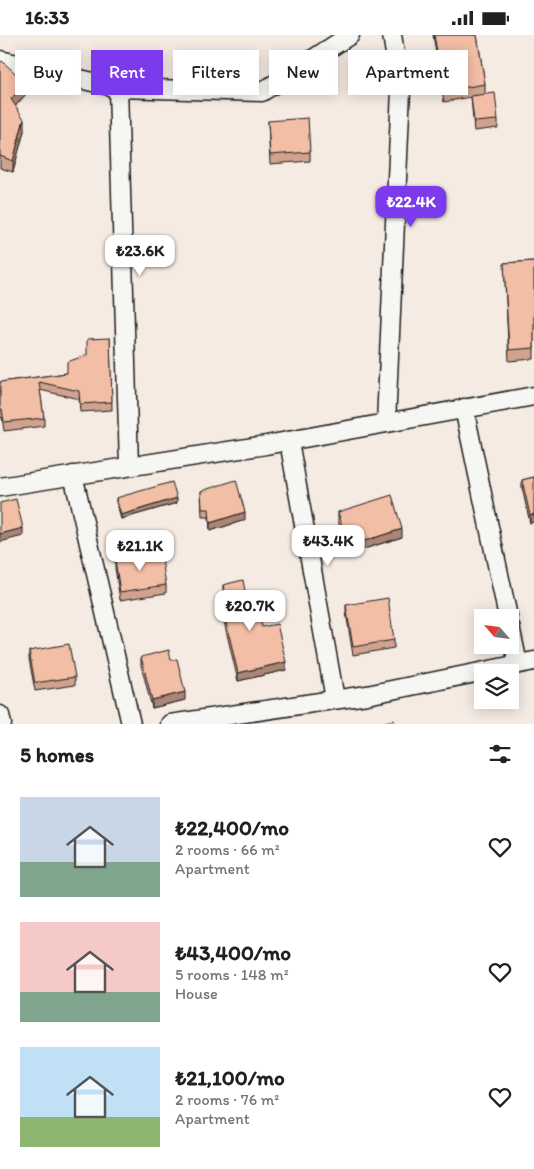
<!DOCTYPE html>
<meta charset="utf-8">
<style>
body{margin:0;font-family:Itim,sans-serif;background:#f2f2f2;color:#202124;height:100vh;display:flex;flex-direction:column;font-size:19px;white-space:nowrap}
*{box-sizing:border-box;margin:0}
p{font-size:16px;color:#757577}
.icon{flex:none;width:28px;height:28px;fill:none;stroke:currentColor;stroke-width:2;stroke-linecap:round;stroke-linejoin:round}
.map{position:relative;height:689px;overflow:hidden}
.sheet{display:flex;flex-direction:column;background:#fff;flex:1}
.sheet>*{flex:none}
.top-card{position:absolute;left:15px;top:15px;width:505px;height:45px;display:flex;gap:10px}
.needle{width:32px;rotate:298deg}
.tools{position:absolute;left:474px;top:574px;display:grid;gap:10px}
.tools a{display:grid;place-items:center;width:45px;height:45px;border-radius:0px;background:#fff;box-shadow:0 2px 12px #0003;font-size:25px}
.price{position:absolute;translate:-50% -42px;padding:0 11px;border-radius:10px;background:#fff;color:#222;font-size:16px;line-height:32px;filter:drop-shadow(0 1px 2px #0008)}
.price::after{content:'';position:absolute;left:50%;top:30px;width:15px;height:11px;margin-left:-8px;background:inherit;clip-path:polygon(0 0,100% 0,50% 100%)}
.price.current{background:#7c3aed;color:#fff}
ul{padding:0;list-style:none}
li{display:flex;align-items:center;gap:15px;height:125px;padding:0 20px}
li span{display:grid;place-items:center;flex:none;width:140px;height:100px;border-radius:0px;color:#555}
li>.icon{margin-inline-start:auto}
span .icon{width:60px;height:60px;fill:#fffc;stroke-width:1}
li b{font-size:21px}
h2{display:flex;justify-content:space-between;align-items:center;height:60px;padding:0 20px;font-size:21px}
.tag{padding:0 18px;border-radius:0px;background:#fff;box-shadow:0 2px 12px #0003;font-size:18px;line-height:45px}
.tag.current{background:#7c3aed;color:#fff}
.status{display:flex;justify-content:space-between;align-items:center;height:35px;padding:0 25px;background:#fff;direction:ltr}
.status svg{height:14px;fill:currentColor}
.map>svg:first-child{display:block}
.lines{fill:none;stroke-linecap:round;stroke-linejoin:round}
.minor-casing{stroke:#1c1c1c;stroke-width:21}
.minor{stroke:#f6f6f2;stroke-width:18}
.wall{fill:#d1a38f;stroke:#1c1c1c}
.shaded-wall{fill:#aa8574;stroke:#1c1c1c}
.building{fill:#f3bea6;stroke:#1c1c1c}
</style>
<div class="status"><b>16:33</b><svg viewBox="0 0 49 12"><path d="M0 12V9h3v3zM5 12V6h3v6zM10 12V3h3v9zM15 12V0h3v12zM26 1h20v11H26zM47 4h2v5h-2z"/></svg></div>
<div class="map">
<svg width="534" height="689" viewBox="0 0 534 689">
<rect width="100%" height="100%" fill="#f5ebe3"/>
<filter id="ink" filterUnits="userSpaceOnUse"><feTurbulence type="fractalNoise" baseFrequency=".02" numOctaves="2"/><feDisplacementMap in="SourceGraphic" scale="10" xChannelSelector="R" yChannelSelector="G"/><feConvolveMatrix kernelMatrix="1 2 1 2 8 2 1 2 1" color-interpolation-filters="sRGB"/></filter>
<g filter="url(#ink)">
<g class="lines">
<g class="minor-casing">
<g id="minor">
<path d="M0 25 118 53 262 57 350 0"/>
<path d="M118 53 129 431"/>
<path d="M464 373 508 582"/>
<path d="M386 388 401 55 392 0"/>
<path d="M289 406 335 664"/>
<path d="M73 440 131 689"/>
<path d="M0 452 266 410 534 361"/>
<path d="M510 591 518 629"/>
<path d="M0 680 2 689"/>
<path d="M170 689 367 660 534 626"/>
</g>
</g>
<use href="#minor" class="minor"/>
</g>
<g class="wall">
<path d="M433 0H477L485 49V59L498 85V93L474 96 471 62 444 67Z"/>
<path d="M0 27 26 59 15 71 24 96 13 137 0 133Z"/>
<path d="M268 86 310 117V126L270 129Z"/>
<path d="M534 226V324L509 326 504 228Z"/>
<path d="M110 303 112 375 80 377 79 364 40 355 44 383V391L4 396 2 382 0 383V347L67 338Z"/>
<path d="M534 442 530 488 522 453V445Z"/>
<path d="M201 456 245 485 210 496 209 482H202Z"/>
<path d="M116 463 177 468 121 484 116 467Z"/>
<path d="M338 477 402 502 348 519 338 485Z"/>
<path d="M115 525 166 550V558L120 565 115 533Z"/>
<path d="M223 550 247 568 262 592 286 635 238 646 222 578V570H225L223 558Z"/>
<path d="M346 570 394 605V613L353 620 346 578Z"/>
<path d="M29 616 75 642V650L35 656 29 624Z"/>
<path d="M141 622 185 665 152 673 141 630Z"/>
</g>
<g class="shaded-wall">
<path d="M26 48V59L11 76V64Z"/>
<path d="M24 84V96L13 137V126Z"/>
<path d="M177 463V468L121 484V480Z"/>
<path d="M245 477V485L210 496V488Z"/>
<path d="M534 479V487L530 488V480Z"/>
<path d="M23 493V501L0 507V499Z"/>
<path d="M402 494V502L348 519V511Z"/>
<path d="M286 627V635L238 646V638Z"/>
<path d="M185 657V665L152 673V665Z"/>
</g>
<g class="building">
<path d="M434 0H477L485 49 444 56Z"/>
<path d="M2 26 26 48 11 64 24 84 13 126 0 121V27Z"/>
<path d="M495 58 498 85 474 87 471 61Z"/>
<path d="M308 83 310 117 270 120 268 86Z"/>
<path d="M534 226V313L509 315 504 228Z"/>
<path d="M110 303 112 367 80 369 79 356 39 347 44 383 4 387 2 374H0V347L67 338V327L87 320V304Z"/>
<path d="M534 442V479L530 480 522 445Z"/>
<path d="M236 445 245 477 210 488 209 474H202L201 456Z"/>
<path d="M172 447 177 463 121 480 116 463Z"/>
<path d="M392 460 402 494 348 511 338 477Z"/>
<path d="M16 464 23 493 0 499V468Z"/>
<path d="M161 518 166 550 120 557 115 525Z"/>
<path d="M243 545 247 568 256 566 262 592 277 589 286 627 238 638 222 570 227 569 223 550Z"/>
<path d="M388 563 394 605 353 612 346 570Z"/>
<path d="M69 609 75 642 35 648 29 616Z"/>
<path d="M169 615 171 625 177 624 185 657 152 665 141 622Z"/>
<path d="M394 685 395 689H375Z"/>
</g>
</g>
</svg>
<div class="tools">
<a><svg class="needle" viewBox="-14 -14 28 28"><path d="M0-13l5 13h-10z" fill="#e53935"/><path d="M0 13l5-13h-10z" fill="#757577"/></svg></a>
<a><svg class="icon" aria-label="layers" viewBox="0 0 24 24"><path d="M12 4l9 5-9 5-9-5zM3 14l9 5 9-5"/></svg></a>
</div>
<b class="price current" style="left:411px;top:193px">₺22.4K</b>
<b class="price" style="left:140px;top:242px">₺23.6K</b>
<b class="price" style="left:328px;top:532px">₺43.4K</b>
<b class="price" style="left:140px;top:537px">₺21.1K</b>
<b class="price" style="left:250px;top:597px">₺20.7K</b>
<div class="top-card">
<a class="tag">Buy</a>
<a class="tag current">Rent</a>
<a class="tag">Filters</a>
<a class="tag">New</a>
<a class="tag">Apartment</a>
</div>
</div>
<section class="sheet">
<h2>5 homes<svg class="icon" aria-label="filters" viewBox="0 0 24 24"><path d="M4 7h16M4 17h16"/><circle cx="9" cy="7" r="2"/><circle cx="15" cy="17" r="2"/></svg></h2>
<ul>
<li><span style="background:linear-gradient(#c9d6e8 65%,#7fa58c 0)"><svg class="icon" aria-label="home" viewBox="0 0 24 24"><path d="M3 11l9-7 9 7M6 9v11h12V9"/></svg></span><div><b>₺22,400/mo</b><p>2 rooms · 66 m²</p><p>Apartment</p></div><svg class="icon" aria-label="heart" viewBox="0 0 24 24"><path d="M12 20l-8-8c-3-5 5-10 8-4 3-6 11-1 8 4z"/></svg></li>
<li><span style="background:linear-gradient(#f6c9c9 70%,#7fa58c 0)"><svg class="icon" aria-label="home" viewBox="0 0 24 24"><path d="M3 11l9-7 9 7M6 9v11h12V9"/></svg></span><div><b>₺43,400/mo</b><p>5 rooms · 148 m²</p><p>House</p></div><svg class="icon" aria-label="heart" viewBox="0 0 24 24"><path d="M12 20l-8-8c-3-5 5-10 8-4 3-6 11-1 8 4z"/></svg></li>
<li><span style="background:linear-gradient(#bfe0f5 70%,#8fb573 0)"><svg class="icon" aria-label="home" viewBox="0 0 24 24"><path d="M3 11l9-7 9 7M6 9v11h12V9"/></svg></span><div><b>₺21,100/mo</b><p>2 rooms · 76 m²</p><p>Apartment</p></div><svg class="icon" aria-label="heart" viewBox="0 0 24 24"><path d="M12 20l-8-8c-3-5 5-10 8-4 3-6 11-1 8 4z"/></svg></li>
</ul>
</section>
